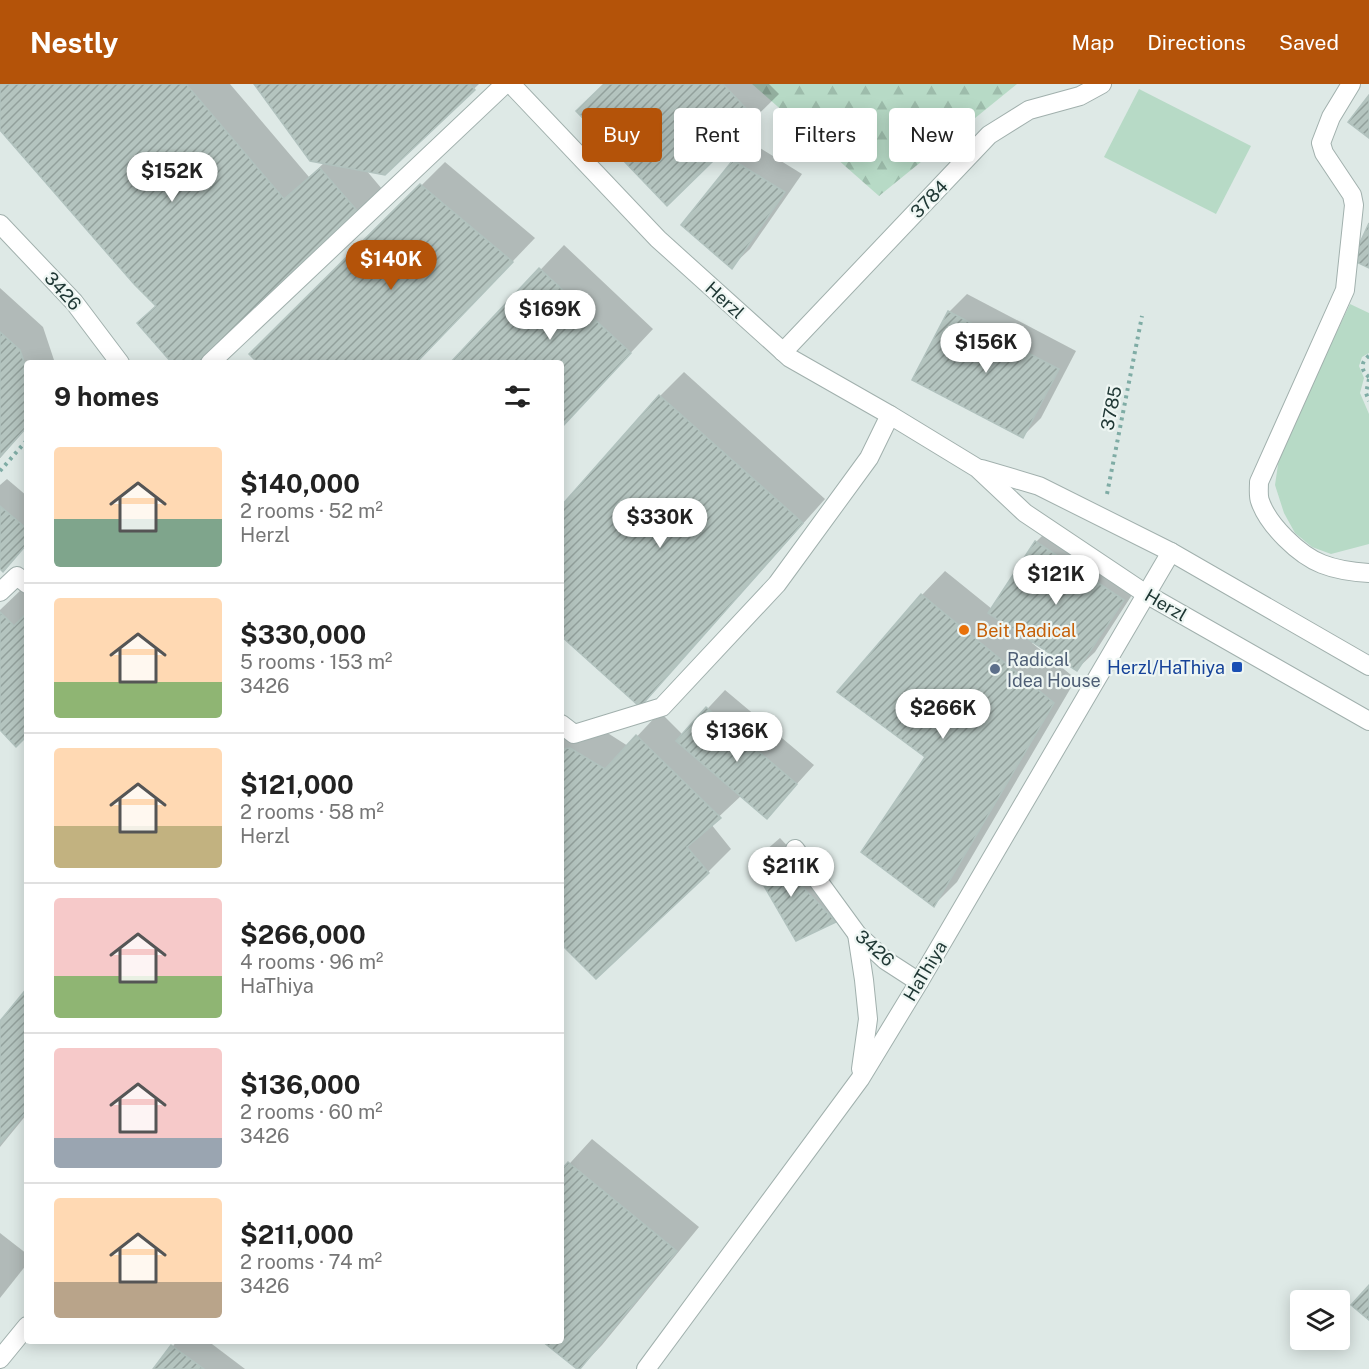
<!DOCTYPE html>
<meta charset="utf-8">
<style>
body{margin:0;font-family:"Public Sans",sans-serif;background:#f6f6f6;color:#222;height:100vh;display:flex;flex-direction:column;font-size:22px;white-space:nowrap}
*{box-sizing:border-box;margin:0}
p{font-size:20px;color:#767676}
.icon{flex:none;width:33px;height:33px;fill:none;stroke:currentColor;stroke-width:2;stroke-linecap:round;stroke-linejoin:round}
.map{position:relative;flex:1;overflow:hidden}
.sheet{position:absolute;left:24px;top:276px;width:540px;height:984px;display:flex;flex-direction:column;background:#fff;border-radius:6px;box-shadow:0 3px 15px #0003}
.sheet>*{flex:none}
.guide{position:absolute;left:582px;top:24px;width:570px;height:54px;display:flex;gap:12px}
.controls{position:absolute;left:1290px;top:1206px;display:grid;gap:12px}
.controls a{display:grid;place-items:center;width:60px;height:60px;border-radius:6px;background:#fff;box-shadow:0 3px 15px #0003;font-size:30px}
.price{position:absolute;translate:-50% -51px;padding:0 14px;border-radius:21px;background:#fff;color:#222;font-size:20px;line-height:39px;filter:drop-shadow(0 2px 3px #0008)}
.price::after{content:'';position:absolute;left:50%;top:36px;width:18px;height:14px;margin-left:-9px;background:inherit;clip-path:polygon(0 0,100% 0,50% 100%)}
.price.on{background:#b45309;color:#fff}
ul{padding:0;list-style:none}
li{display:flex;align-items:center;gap:18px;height:150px;padding:0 30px}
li+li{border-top:2px solid #e0e0e0}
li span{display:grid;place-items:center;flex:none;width:168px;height:120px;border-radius:6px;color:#555}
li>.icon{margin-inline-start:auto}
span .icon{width:72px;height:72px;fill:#fffc;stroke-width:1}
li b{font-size:26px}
h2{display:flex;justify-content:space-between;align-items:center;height:72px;padding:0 30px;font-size:26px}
.chip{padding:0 21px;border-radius:6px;background:#fff;box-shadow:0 3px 15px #0003;font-size:21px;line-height:54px}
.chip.on{background:#b45309;color:#fff}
header{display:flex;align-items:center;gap:36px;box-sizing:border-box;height:84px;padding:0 30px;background:#b45309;color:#fff}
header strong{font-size:28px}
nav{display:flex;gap:33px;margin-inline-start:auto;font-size:21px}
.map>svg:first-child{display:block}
.green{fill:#b7dac6}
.forest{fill:url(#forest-firs)}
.shadow{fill:#0003}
.building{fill:url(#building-hatch);stroke:#b1c2be;stroke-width:1.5}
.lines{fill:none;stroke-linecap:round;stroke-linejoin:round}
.minor-casing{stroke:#a1b0ad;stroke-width:20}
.path{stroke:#7faca5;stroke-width:4;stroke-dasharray:3 4.5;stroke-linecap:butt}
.minor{stroke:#fff;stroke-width:18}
.food-dot{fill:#e8710a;stroke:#eef6f3;stroke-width:2}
.transit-dot{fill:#1a4fb4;stroke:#eef6f3;stroke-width:2}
.service-dot{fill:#5c6f8a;stroke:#eef6f3;stroke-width:2}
.labels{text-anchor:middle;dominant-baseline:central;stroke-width:4.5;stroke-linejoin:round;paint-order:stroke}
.street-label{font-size:18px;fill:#203835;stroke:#eef6f3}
.food-label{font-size:18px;fill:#c56008;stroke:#eef6f3;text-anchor:start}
.service-label{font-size:18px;fill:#4e5e75;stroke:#eef6f3;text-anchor:start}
.transit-label{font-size:18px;fill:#164399;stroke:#eef6f3;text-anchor:end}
</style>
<header>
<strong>Nestly</strong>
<nav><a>Map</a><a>Directions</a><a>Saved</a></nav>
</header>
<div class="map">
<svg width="1369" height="1285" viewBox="0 0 1369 1285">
<defs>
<pattern id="forest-firs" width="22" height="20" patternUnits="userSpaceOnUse" patternTransform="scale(1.5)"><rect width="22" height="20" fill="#b7dac6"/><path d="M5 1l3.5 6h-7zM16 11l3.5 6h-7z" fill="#9dbcab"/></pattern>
<pattern id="building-hatch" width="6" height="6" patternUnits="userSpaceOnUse" patternTransform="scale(1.5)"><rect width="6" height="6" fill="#b4c4bf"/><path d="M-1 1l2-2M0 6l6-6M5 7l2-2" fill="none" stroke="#92a09c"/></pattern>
</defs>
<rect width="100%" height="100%" fill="#dee9e6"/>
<g class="green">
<path d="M1139 5 1251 62 1216 130 1104 73Z"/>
<path d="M1350 220 1369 229V269L1362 273 1359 282 1364 294 1360 309 1369 330V460L1331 470 1312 463 1295 449 1284 429 1275 401 1280 367Z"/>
</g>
<path class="forest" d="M752 0H1017L879 112Z"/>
<g class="shadow">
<path d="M0 0H230L309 93 325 78 256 0H479L385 90 366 86 382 105 198 279H174L139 239 157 220 0 44Z"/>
<path d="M605 0H769L779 10 667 120Z"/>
<path d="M752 59 802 90 750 165 732 182 734 77Z"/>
<path d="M445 78 535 154 415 279H259L252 270Z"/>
<path d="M564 161 653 245 561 343V279H452Z"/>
<path d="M0 204 43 243 55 279H27V343L0 374Z"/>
<path d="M967 210 1076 267 1041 334 1023 352 949 228Z"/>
<path d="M684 288 825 415 663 597 640 621 561 550V424L660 312Z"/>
<path d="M7 395 27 412V460L3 486 0 483V401Z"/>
<path d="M1054 440 1141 497 1095 568 1077 585 1034 557 1032 559 1076 595 957 798 934 821 927 673 839 608 922 511 945 487 992 525 1036 458Z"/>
<path d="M23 504 27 508V650L0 644V526Z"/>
<path d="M725 606 814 681 767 733 742 711 711 740 731 765 708 788 561 857V645L595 641 628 662 660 628 683 651Z"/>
<path d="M780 754 846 825 835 837 752 778Z"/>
<path d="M27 906V1030L0 1063V939Z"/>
<path d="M592 1055 699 1143 602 1261 579 1285 545 1257H561V1089Z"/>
<path d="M0 1149 27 1170V1180L0 1214Z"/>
<path d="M177 1257H208L245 1285H155Z"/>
</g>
<g class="building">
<path d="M0 0H186L284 115 320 84 360 130 200 279H172L137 239 156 222 134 200 0 46Z"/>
<path d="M254 0H470L475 6 385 91 310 77Z"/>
<path d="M604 0H723L756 35 667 122 576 27Z"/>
<path d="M1369 11V54L1348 38Z"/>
<path d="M733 76 785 108 732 185 681 141Z"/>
<path d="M420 100 513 178 416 279H258L249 270Z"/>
<path d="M1369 139V184L1352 176Z"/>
<path d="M539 184 631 269 561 344V279H450Z"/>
<path d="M948 227 1059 285 1023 354 912 296Z"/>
<path d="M0 248 20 266 27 287V339L25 345 0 373Z"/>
<path d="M659 311 803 439 640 623 561 552V422Z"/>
<path d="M0 422 27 445V460L3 488 0 485Z"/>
<path d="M1035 457 1124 516 1077 587 988 529Z"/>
<path d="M921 510 1054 619 934 823 861 768 925 673 837 608Z"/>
<path d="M0 528 14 542 27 529V652L16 663 0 646Z"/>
<path d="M706 623 797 700 767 735 676 657Z"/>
<path d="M636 651 721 734 687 763 709 789 596 895 561 860V665L570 664 605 685Z"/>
<path d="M767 765 836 838 796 857 750 778Z"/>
<path d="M27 904V1027L0 1060V937Z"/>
<path d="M568 1078 677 1167 580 1285H577L542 1257H561V1086Z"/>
<path d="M1369 1201V1236L1351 1221Z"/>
<path d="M171 1261 204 1285H153Z"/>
</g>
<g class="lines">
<g class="minor-casing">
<g id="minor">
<path d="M511 0 658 155 790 274 890 331 977 384 1025 429 1146 510 1369 637"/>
<path d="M1351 0 1331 33 1321 59 1324 69 1352 111 1354 121 1345 206 1259 398C1259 404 1258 412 1260 417 1268 441 1299 471 1322 480 1337 486 1353 488 1369 489"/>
<path d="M0 140 74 218 120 279"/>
<path d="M783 268 989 51 1029 26 1080 12 1102 0"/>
<path d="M210 279 505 0"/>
<path d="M982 385 1039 402 1171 468 1369 582"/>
<path d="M0 508 17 492 27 500"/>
<path d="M561 640 574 650 662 623 777 500 869 374 890 331"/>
<path d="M795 765 857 850 885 876 919 898"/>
<path d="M857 850 864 896 868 935 861 985"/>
<path d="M0 1275 27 1242"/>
<path d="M646 1285 860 995 919 898 1171 468"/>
</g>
</g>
<g class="path">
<path d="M1369 272C1360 278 1361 287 1369 293"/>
<path d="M1369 295 1366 309 1369 317"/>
<path d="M0 387 27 356"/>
<path d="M1107 410 1142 232"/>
</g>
<use href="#minor" class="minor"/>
</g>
<circle class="food-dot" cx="964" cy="546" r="6"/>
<rect class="transit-dot" x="1231" y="577" width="12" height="12" rx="3"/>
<circle class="service-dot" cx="995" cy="585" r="6"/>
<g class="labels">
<g class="street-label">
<text transform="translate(929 115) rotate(-46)">3784</text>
<text transform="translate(63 207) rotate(48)">3426</text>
<text transform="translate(725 216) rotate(42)">Herzl</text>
<text transform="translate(1111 324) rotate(-79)">3785</text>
<text transform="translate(1166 521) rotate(30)">Herzl</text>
<text transform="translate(875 864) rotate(41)">3426</text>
<text transform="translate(925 887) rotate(-59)">HaThiya</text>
</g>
<g class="food-label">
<text x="976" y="546">Beit Radical</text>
</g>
<g class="service-label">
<text x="1007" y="575">Radical<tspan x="1007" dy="21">Idea House</tspan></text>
</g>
<g class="transit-label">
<text x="1225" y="583">Herzl/HaThiya</text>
</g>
</g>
</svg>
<div class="controls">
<a><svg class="icon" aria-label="layers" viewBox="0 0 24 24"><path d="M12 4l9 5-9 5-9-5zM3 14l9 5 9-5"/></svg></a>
</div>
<b class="price" style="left:172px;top:119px">$152K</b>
<b class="price on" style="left:391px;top:207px">$140K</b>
<b class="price" style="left:550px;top:257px">$169K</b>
<b class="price" style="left:986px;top:290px">$156K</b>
<b class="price" style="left:660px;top:465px">$330K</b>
<b class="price" style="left:1056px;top:522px">$121K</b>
<b class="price" style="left:943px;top:656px">$266K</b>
<b class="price" style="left:737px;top:679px">$136K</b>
<b class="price" style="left:791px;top:814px">$211K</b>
<div class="guide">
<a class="chip on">Buy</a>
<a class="chip">Rent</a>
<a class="chip">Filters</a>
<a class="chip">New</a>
</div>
<section class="sheet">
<h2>9 homes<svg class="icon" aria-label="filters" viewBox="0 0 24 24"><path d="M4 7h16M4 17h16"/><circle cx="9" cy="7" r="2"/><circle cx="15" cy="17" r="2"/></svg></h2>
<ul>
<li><span style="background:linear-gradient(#ffd9b3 60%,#7fa58c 0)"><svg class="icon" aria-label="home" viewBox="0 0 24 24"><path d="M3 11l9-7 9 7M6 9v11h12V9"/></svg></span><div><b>$140,000</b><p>2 rooms · 52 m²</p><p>Herzl</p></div></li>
<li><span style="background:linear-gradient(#ffd9b3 70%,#8fb573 0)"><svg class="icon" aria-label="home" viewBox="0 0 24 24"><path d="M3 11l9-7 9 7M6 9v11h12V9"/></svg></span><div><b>$330,000</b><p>5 rooms · 153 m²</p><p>3426</p></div></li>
<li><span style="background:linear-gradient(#ffd9b3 65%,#c2b280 0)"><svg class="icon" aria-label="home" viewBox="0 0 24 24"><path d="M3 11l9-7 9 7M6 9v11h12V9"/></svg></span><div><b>$121,000</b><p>2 rooms · 58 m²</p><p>Herzl</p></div></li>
<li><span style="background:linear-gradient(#f6c9c9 65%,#8fb573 0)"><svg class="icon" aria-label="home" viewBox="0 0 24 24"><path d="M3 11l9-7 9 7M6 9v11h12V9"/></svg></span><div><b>$266,000</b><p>4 rooms · 96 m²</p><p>HaThiya</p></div></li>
<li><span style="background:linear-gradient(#f6c9c9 75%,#9aa5b1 0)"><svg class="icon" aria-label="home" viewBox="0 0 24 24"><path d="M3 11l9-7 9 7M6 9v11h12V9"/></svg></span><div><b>$136,000</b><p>2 rooms · 60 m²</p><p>3426</p></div></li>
<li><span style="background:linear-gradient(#ffd9b3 70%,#b9a48a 0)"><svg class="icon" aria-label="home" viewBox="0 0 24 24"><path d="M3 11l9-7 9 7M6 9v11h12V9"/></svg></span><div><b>$211,000</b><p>2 rooms · 74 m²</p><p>3426</p></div></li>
</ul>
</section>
</div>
